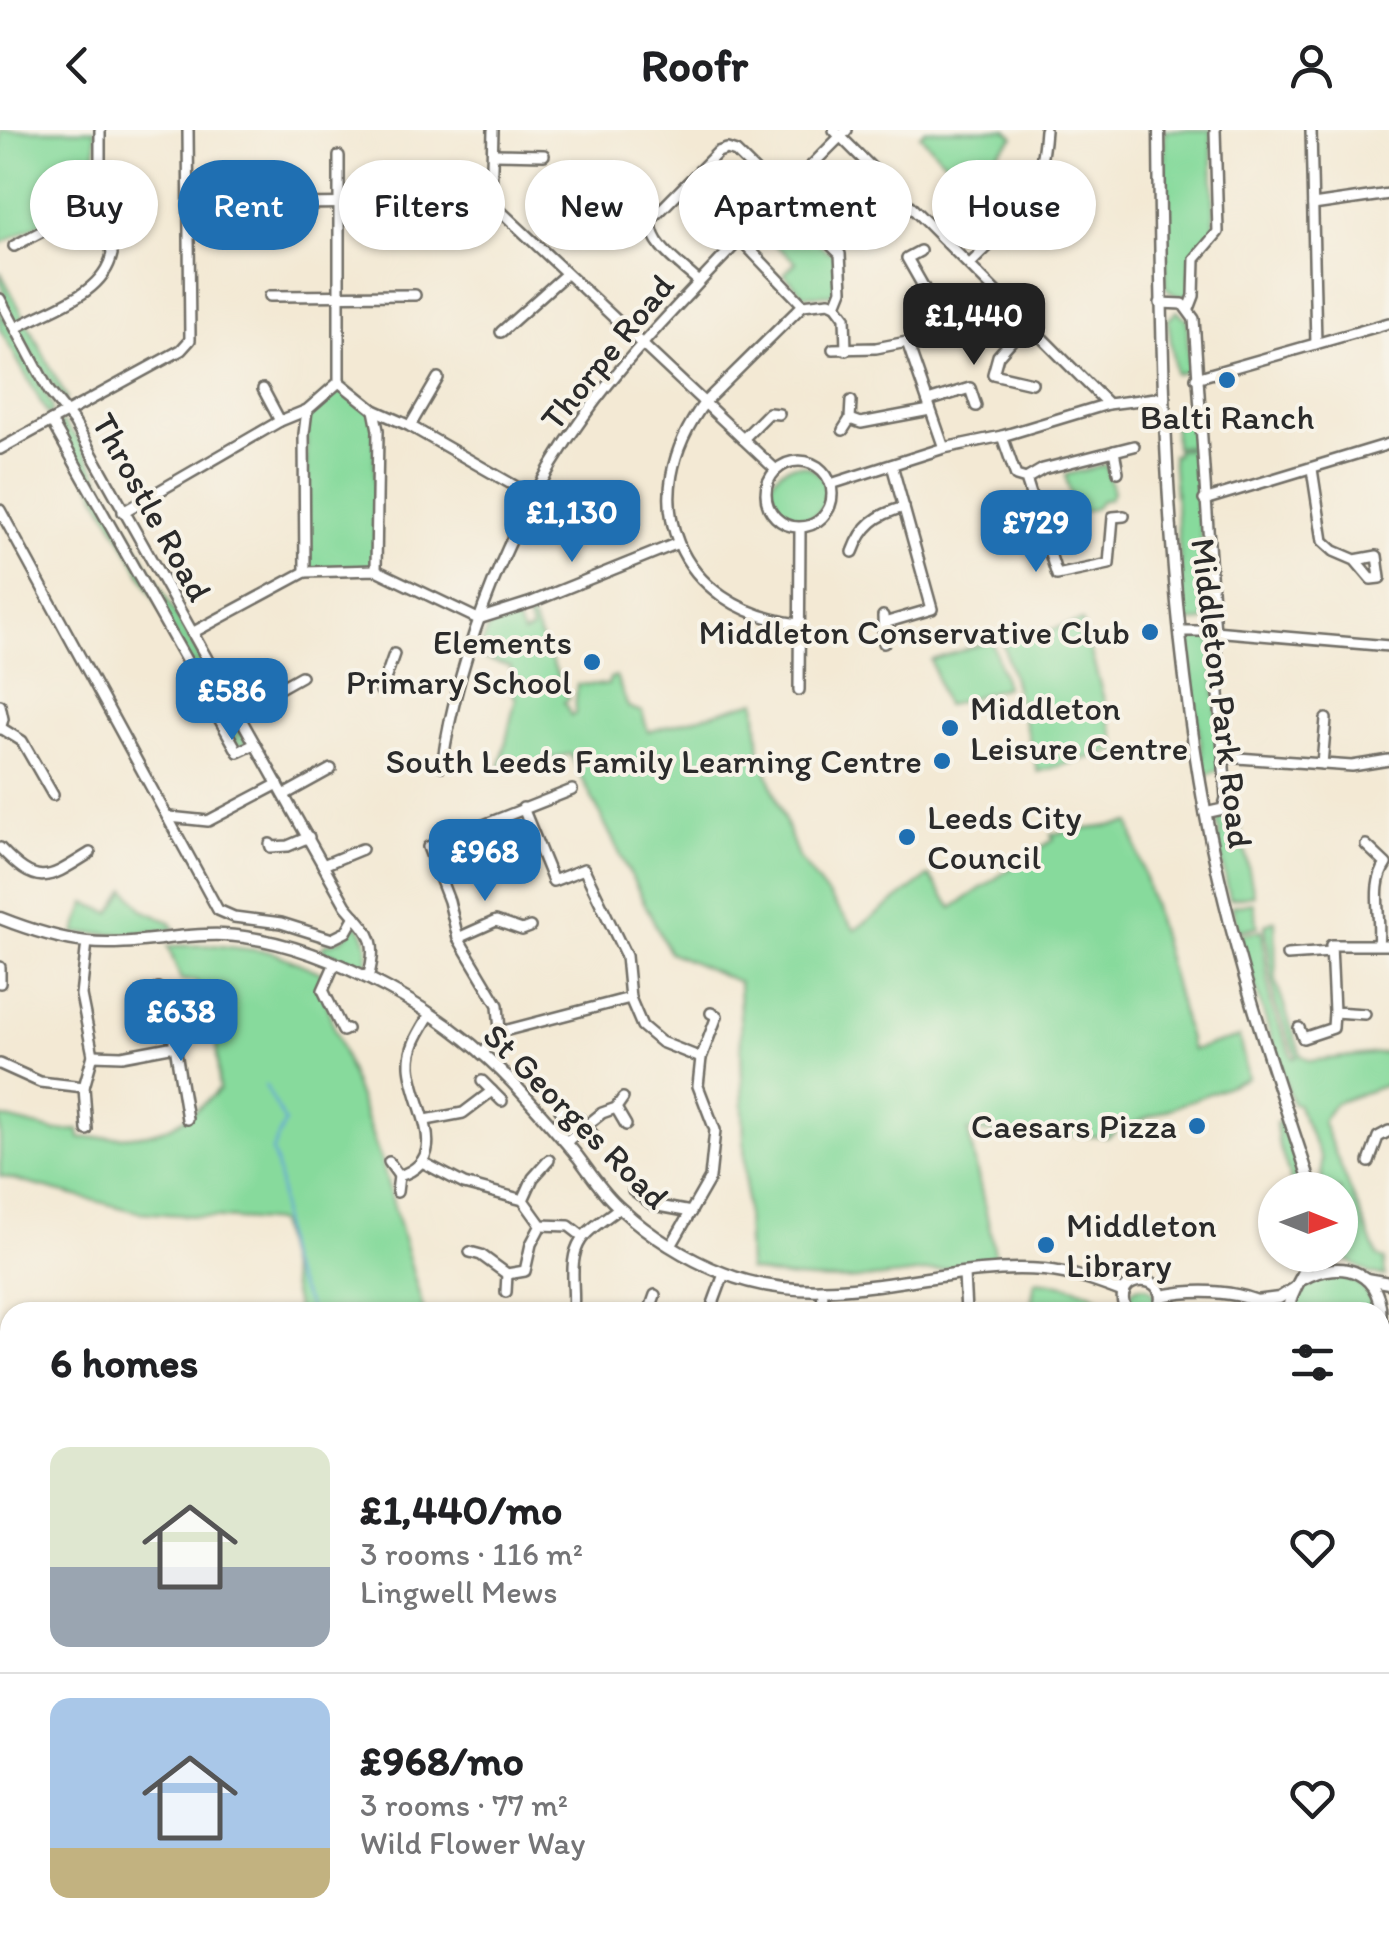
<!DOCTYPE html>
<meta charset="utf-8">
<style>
body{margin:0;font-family:Itim,sans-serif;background:#f2f2f2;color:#202124;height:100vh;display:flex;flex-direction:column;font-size:38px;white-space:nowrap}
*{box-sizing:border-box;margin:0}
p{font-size:32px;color:#757577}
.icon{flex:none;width:55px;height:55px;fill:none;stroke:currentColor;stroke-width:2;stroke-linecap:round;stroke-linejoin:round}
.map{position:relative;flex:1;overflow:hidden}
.sheet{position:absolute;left:0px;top:1172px;width:1390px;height:642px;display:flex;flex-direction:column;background:#fff;border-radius:30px 30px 0 0;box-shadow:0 2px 8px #0004}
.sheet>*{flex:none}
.hud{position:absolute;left:30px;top:30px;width:1330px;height:90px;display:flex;gap:20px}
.needle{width:65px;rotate:91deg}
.fabs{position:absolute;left:1258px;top:1042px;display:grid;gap:20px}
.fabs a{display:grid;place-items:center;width:100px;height:100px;border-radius:50%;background:#fff;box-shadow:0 2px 8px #0004;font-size:50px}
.price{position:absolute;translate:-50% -85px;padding:0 22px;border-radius:20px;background:#1f6fb2;color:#fff;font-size:32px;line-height:65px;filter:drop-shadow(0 2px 5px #0008)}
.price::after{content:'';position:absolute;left:50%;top:60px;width:30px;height:22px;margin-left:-15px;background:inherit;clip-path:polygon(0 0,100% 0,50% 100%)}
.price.active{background:#222;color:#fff}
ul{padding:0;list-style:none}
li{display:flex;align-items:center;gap:30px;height:250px;padding:0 50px}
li+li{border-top:2px solid #e0e0e0}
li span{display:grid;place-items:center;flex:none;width:280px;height:200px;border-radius:20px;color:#555}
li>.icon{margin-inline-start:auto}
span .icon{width:120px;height:120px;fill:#fffc;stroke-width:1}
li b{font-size:42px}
h2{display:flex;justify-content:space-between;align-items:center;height:120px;padding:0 50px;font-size:42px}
.pill{padding:0 35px;border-radius:45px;background:#fff;box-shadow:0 2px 8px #0004;font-size:35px;line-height:90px}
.pill.active{background:#1f6fb2;color:#fff}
header{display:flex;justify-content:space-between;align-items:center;height:130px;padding:0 50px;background:#fff;font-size:45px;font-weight:700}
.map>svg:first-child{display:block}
.green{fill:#87da9c;stroke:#598264;stroke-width:2.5}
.forest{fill:#6dba84;stroke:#4c7258;stroke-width:2.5}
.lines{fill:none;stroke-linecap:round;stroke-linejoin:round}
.stream{stroke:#64a4d7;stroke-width:2.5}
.minor-casing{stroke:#716e66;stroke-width:14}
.tertiary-casing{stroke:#716e66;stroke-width:15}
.minor{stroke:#fff;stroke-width:9}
.tertiary{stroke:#fff;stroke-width:10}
.poi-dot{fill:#1f6fb2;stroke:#f7f3e8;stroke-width:4}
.labels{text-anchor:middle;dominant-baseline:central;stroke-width:8;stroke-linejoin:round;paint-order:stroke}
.street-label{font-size:35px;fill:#2b2b2b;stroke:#f7f3e8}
.poi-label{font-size:35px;fill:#2b2b2b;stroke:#f7f3e8;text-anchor:end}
</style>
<header><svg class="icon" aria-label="back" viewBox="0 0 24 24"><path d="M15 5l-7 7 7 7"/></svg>Roofr<svg class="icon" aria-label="person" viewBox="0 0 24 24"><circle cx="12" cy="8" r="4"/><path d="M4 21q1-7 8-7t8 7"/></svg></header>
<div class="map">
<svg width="1389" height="1813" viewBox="0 0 1389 1813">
<rect width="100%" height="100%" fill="#f7f3e8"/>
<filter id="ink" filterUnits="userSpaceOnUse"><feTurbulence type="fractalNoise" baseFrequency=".01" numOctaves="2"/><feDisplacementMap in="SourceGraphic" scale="20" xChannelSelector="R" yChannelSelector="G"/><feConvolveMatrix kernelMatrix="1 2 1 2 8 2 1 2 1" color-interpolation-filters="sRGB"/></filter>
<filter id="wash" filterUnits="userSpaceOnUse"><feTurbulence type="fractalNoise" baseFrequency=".0048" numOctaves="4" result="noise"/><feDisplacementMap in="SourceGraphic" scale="40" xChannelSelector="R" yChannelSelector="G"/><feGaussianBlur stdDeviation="2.25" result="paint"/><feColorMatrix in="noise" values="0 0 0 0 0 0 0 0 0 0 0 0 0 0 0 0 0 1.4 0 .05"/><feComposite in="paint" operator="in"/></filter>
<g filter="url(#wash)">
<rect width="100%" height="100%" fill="#f3e9d4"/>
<g class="green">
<path d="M0 0H95L97 69 91 74 74 76 0 114Z"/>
<path d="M925 0H1007L1014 7 966 54 920 5Z"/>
<path d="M1164 0H1211L1215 101 1192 124 1190 162 1187 166 1175 165 1166 158Z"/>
<path d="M782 88H795L808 101H813C816 111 826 124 837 124L835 153 838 156 831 165H804L784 144 796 132 764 106Z"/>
<path d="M0 141 67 269 64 271C41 239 0 180 0 141Z"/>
<path d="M0 179 52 276V282L48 285 0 199Z"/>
<path d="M1177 181 1187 189 1189 241 1175 244 1168 190Z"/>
<path d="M339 252 374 280 376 440 305 442 307 280Z"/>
<path d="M1193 278 1195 316 1175 317 1174 291Z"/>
<path d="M62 292 78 309 247 613 242 616 236 614 57 294Z"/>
<path d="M1196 319 1206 485 1204 491 1185 492 1172 325H1176V320Z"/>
<circle cx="798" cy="363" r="28"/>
<path d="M1106 335 1113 362 1109 369 1100 371 1096 378 1076 384 1065 345Z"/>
<path d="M529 482 569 569 564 572 571 586 575 584 577 554 608 555 610 548 616 546 628 577 642 582 648 602 756 571 760 623 798 727 855 800 929 746 952 778 1054 709 1051 704 1130 693 1192 920 1239 907 1248 948 1124 997 1108 1007 968 1001 997 1132C915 1143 830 1161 748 1140L739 852 669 822 570 624 499 642 516 567 513 565 511 537 478 527 488 497 515 487 523 504 532 500 525 483Z"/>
<path d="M1082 491 1118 620 1038 642 1003 513Z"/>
<path d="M1191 508H1208L1212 513 1221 639 1205 646 1187 515Z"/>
<path d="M992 511 1006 557 945 576 931 530Z"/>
<path d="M1224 683 1239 692 1254 765 1230 769 1217 708 1220 706 1216 684Z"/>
<path d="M126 759 143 780 170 792 175 799 126 804 75 803 86 773 111 783Z"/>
<path d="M1253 772 1258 796 1238 801 1232 776Z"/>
<path d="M1275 790 1276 852 1301 925 1310 931 1389 922V954L1335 973 1322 991 1378 1127 1384 1130 1385 1146 1371 1144 1338 1125 1340 1060H1322L1321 1028 1297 974 1292 973 1239 805 1262 800 1271 876 1293 928 1297 927 1275 875 1265 794Z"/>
<path d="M356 792C368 807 370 820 366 838L322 820 324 814C342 812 348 807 356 792Z"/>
<path d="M213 815 272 822 329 846 323 860 328 880 381 1031 424 1182H297L278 1092 138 1082 0 1046V987L55 1001 79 1000 80 1008C151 1006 165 1010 219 960L216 907 196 851 181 850 168 816Z"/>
<path d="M1281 991 1303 1052 1305 1060H1294L1278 1012 1276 993Z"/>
<path d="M1335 1144C1357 1148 1370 1160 1374 1182H1294C1298 1159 1311 1147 1335 1144Z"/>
<path d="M1035 1151C1067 1154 1095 1159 1116 1182H1094L1062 1174 1052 1182H1030Z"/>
<circle cx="1142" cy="1170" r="13"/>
<path d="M352 1805H493L495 1813H353Z"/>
</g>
<path class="forest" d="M0 1488H10V1634L0 1614Z"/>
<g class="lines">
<g class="stream">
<path d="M265 955 285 992 272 1021C286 1057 277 1096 288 1133 293 1152 307 1166 311 1182"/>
<path d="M373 1813 374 1805"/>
</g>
</g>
</g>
<g filter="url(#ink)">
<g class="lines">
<g class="minor-casing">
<g id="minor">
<path d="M493 0 491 72 776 340"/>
<path d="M834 0 1108 274"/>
<path d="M1311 0 1316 214"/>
<path d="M494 24 544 25"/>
<path d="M339 26V252"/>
<path d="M628 67 652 89"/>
<path d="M188 75 491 72"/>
<path d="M1313 75 1389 64"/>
<path d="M740 109 803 175"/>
<path d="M14 116 78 82 104 79"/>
<path d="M920 121 907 128 944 193"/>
<path d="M970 134C1019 85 1040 73 1045 0"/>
<path d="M699 152C683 136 647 114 652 89L718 22 727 19 736 22 840 124 842 160 836 175"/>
<path d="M270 166 415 165"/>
<path d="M0 169 49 261 74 292 346 776C370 804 379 809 368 848"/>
<path d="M1160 173 1183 174 1194 189 1226 668 1223 679 1205 683"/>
<path d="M803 175 829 172 836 175"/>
<path d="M836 175 845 187 846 220"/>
<path d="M1189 179 1194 166 1195 129 1218 102 1215 0"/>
<path d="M1028 192 998 226 993 244 1032 253"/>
<path d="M16 198C48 179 103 166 112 124L100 57V0"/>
<path d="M501 202 566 144"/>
<path d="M907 212 944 193 973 173"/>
<path d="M833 219 876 218 907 212 944 318"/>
<path d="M1196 248 1389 193"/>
<path d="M263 259 280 291"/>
<path d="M928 271 970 258 976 276"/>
<path d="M374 280 378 300 376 440"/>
<path d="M850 289 861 293 930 280"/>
<path d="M51 291 238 622 255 614"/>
<path d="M410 296 438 248"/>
<path d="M843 300 850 289 851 271"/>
<path d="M1002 306 1016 346 1026 349 1057 445 1109 434 1113 387 1124 386"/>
<path d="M743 309 769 283 779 284"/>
<path d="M0 319 181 220 190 210 188 0"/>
<path d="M1114 321 1118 342"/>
<circle cx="799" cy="364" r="33"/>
<path d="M1312 339 1323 411 1334 421 1355 430 1371 449 1380 448 1377 426 1355 430"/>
<path d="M1026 349 1043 339 1134 316"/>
<path d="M831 354 944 318 1002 306 1108 274 1164 267"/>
<path d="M1204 370 1389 314"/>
<path d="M0 380 218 780 234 787 281 793 332 809 346 802 355 786"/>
<path d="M123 382 280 291 307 280 339 252 374 280 410 296 534 367"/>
<path d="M853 422C863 395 876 385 904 377"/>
<path d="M305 442 304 304 307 280"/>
<path d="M883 486 884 513"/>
<path d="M478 489 532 472 678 413"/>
<path d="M884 493 932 479 892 335"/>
<path d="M798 494C677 478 632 369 705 272L803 175"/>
<path d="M1180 501H1214L1389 516"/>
<path d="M192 503 305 442 376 440 478 489"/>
<path d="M799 560 800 398"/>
<path d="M381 561 394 524"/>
<path d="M0 575 3 589 0 599"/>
<path d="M237 582 301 546"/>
<path d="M1 598 22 611 53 665"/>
<path d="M1224 627 1352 636 1389 630"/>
<path d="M1322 634 1326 589"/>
<path d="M442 636C459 518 513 383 584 286 621 234 665 189 709 142 755 94 800 46 847 0"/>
<path d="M284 665 331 639"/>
<path d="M523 678 553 751 584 739 626 826 630 868 642 896 661 912 701 928 698 956 715 1000 710 1048 671 1116"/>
<path d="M169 687 208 691 278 654"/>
<path d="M270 714 271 717 288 716 309 707"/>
<path d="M1366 715 1386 734C1370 757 1382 786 1378 814"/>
<path d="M0 718C38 758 47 750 90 723"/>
<path d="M323 735 362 719"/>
<path d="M458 808 496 791 522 800 530 797"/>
<path d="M87 812 81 865 93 925 84 957 87 1000"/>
<path d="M1287 825 1331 822"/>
<path d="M335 833 323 860 343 901 347 899"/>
<path d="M0 837V853"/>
<path d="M1365 884 1334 882 1331 815H1389"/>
<path d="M1299 898 1303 908 1333 898 1334 882"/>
<path d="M500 902 630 868"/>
<path d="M175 916 187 989"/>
<path d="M482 924 500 902 498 875 458 808 449 771 428 717 572 660"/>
<path d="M93 925 122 926 175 916 171 894 158 858"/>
<path d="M701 928 717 886 711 883"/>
<path d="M0 934 40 952 84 957"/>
<path d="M482 951 502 971"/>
<path d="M616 978 626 995"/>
<path d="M560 980 567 987 580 989 595 1007 596 1015"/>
<path d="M426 990 463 983 492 961"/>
<path d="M566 1012 602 983 616 978 623 968"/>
<path d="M389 1032 399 1046"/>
<path d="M1369 1032 1378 1007 1389 1001"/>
<path d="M424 1033 464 1054 523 1070 541 1095 569 1096 582 1106"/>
<path d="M633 1060 653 1075 691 1082"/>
<path d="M397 1062 399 1046C455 1028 412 975 410 936 409 916 420 901 430 884"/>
<path d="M523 1070 533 1048 549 1030"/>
<path d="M470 1122 481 1125 507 1144 525 1141 531 1114 541 1095"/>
<path d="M964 1145 966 1182"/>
<path d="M506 1162 507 1144"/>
<path d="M573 1182C576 1159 567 1131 581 1110 589 1098 608 1087 619 1078"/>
<path d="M649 1182 655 1165"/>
<path d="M710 1182 724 1144"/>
<path d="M822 1182 823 1161"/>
<path d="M1380 1517 1389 1519"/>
<path d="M1380 1701 1389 1736"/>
<path d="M1380 1755 1389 1751"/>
<path d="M886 1805 903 1813"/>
<path d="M957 1805 964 1808"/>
<path d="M649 1813 651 1805"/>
<path d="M789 1813 806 1805"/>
<path d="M915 1813 919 1805"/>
<path d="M1206 1813 1216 1805"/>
</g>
</g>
<g class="tertiary-casing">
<g id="tertiary">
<path d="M1159 0C1161 226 1164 457 1205 681 1229 811 1271 935 1313 1060"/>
<path d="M0 788C28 799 57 809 87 812 132 817 178 803 223 805 280 808 337 831 387 858 432 882 477 915 513 953 535 977 557 1001 578 1027 591 1044 604 1065 621 1079 649 1105 687 1129 723 1143 829 1186 937 1131 1044 1140 1073 1143 1098 1152 1124 1162"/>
<path d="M1303 1149C1343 1126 1386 1144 1380 1194"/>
<path d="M1366 1149 1389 1153"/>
<path d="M1161 1166C1197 1159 1246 1159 1276 1182"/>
<path d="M1256 1171 1279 1168 1295 1158"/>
<path d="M1127 1182C1105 1141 1178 1140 1157 1182"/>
<path d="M1287 1182C1291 1161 1304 1145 1312 1125"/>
<path d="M1381 1191 1389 1204"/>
<path d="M1380 1226 1389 1228"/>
<path d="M1380 1639 1389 1640"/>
<path d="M1004 1813 1008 1805"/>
</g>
</g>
<use href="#minor" class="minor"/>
<use href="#tertiary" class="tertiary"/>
</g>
</g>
<g class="poi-dot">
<circle cx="1227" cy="250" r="10"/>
<circle cx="1150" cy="502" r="10"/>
<circle cx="592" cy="532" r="10"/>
<circle cx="950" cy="598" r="10"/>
<circle cx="942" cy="631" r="10"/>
<circle cx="907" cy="707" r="10"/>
<circle cx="1197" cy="996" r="10"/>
<circle cx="1046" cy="1115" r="10"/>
</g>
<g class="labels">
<g class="street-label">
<text transform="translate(607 222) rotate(-51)">Thorpe Road</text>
<text transform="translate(152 377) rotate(61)">Throstle Road</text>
<text transform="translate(1222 563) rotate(83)">Middleton Park Road</text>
<text transform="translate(576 986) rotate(45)">St Georges Road</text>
</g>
<g class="poi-label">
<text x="1227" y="287" text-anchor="middle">Balti Ranch</text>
<text x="1130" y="502">Middleton Conservative Club</text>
<text x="572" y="512">Elements<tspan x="572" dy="40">Primary School</tspan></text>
<text x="970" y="578" text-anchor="start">Middleton<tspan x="970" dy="40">Leisure Centre</tspan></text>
<text x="922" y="631">South Leeds Family Learning Centre</text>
<text x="927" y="687" text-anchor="start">Leeds City<tspan x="927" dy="40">Council</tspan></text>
<text x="1177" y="996">Caesars Pizza</text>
<text x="1066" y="1095" text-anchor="start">Middleton<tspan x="1066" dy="40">Library</tspan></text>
</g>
</g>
</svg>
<div class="fabs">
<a><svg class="needle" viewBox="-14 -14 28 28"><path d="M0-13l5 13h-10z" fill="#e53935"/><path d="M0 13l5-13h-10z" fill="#757577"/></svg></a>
</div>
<b class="price active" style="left:974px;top:238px">£1,440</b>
<b class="price" style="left:572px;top:435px">£1,130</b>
<b class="price" style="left:1036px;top:445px">£729</b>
<b class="price" style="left:232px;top:613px">£586</b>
<b class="price" style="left:485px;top:774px">£968</b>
<b class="price" style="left:181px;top:934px">£638</b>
<div class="hud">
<a class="pill">Buy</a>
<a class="pill active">Rent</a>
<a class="pill">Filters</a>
<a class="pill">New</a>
<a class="pill">Apartment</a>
<a class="pill">House</a>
</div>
<section class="sheet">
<h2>6 homes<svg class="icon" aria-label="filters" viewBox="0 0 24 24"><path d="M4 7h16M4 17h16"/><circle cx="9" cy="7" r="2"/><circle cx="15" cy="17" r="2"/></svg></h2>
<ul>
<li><span style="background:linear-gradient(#dfe7d0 60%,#9aa5b1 0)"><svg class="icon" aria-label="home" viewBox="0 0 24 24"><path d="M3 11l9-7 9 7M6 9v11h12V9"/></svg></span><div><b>£1,440/mo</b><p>3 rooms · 116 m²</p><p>Lingwell Mews</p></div><svg class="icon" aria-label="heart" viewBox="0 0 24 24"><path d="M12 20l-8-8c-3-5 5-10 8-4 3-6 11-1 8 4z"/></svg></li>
<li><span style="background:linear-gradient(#a9c7e8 75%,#c2b280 0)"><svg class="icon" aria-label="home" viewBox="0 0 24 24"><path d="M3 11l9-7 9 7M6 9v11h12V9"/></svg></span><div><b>£968/mo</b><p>3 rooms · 77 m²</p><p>Wild Flower Way</p></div><svg class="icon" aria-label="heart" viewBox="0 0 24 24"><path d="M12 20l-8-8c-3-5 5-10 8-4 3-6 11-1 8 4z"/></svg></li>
</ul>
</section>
</div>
